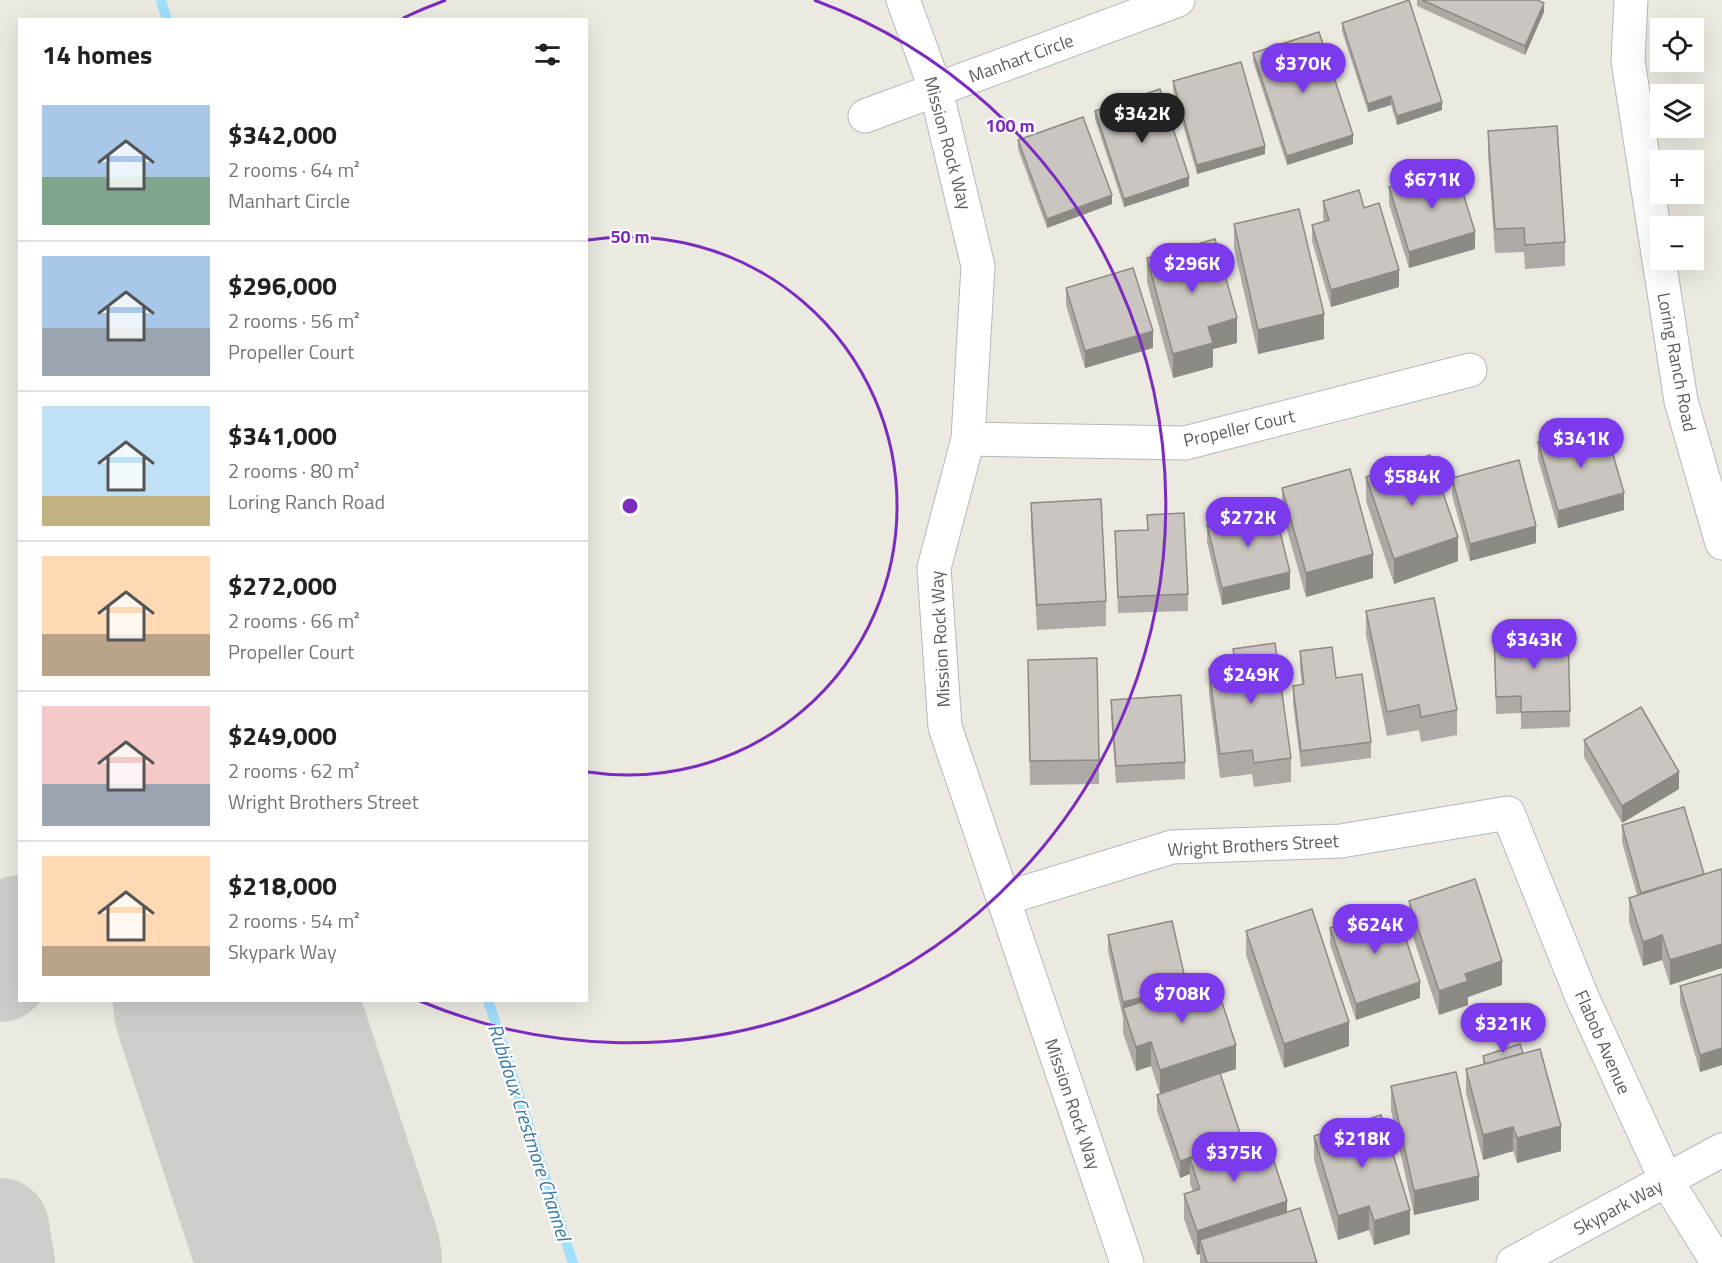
<!DOCTYPE html>
<meta charset="utf-8">
<style>
body{margin:0;font-family:"Titillium Web",sans-serif;background:#f6f6f6;color:#202124;height:100vh;display:flex;flex-direction:column;font-size:22px;white-space:nowrap}
*{box-sizing:border-box;margin:0}
p{font-size:20px;color:#757577}
.icon{flex:none;width:33px;height:33px;fill:none;stroke:currentColor;stroke-width:2;stroke-linecap:round;stroke-linejoin:round}
.map{position:relative;flex:1;overflow:hidden}
.sheet{position:absolute;left:18px;top:18px;width:570px;height:984px;display:flex;flex-direction:column;background:#fff;border-radius:0px;box-shadow:0 6px 24px #0002}
.sheet>*{flex:none}
.buttons{position:absolute;left:1650px;top:18px;display:grid;gap:12px}
.buttons a{display:grid;place-items:center;width:54px;height:54px;border-radius:0px;background:#fff;box-shadow:0 6px 24px #0002;font-size:30px}
.price{position:absolute;translate:-50% -51px;padding:0 14px;border-radius:21px;background:#7c3aed;color:#fff;font-size:20px;line-height:39px;filter:drop-shadow(0 2px 3px #0008)}
.price::after{content:'';position:absolute;left:50%;top:36px;width:18px;height:14px;margin-left:-9px;background:inherit;clip-path:polygon(0 0,100% 0,50% 100%)}
.price.active{background:#222;color:#fff}
ul{padding:0;list-style:none}
li{display:flex;align-items:center;gap:18px;height:150px;padding:0 24px}
li+li{border-top:2px solid #e0e0e0}
li span{display:grid;place-items:center;flex:none;width:168px;height:120px;border-radius:0px;color:#555}
li>.icon{margin-inline-start:auto}
span .icon{width:72px;height:72px;fill:#fffc;stroke-width:1}
li b{font-size:26px}
h2{display:flex;justify-content:space-between;align-items:center;height:72px;padding:0 24px;font-size:26px}
.map>svg:first-child{display:block}
.lines{fill:none;stroke-linecap:round;stroke-linejoin:round}
.stream{stroke:#a0dffd;stroke-width:10}
.taxiway{stroke:#cecdca;stroke-width:98}
.runway{stroke:#cecdca;stroke-width:242}
.street-casing{stroke:#b4b8bc;stroke-width:35}
.street{stroke:#fff;stroke-width:33}
.wall{fill:#aea9a5}
.shaded-wall{fill:#8d8a86}
.building{fill:#cac5c0;stroke:#8d8a86;stroke-width:1.5}
.ring{fill:none;stroke:#7b2cbf;stroke-width:3}
.labels{text-anchor:middle;dominant-baseline:central;stroke-width:4.5;stroke-linejoin:round;paint-order:stroke}
.street-label{font-size:18px;fill:#5a5e62;stroke:#fff}
.water-label{font-size:20px;font-style:italic;fill:#3c7ca6;stroke:#fff}
.centre{fill:#7b2cbf;stroke:#fff;stroke-width:3}
.ring-label{font-size:18px;text-anchor:middle;font-weight:bold;fill:#7b2cbf;stroke:#fff;stroke-width:4.5;stroke-linejoin:round;paint-order:stroke}
</style>
<div class="map">
<svg width="1722" height="1263" viewBox="0 0 1722 1263">
<rect width="100%" height="100%" fill="#ece9e1"/>
<g class="lines">
<g class="stream">
<path d="M161 0 167 20"/>
<path d="M488 1000 573 1263"/>
</g>
<g class="taxiway">
<path d="M0 973 20 924"/>
<path d="M0 1227 6 1263"/>
</g>
<path class="runway" d="M234 1000 321 1263"/>
<g class="street-casing">
<g id="street">
<path d="M903 0 936 90 978 266 968 439 934 568 945 727 1127 1263"/>
<path d="M1631 0 1628 61 1681 401 1722 543"/>
<path d="M865 116 1178 0"/>
<path d="M968 439 1185 443 1470 370"/>
<path d="M1003 899 1172 847 1341 841 1508 813 1582 997 1666 1180 1718 1263"/>
<path d="M1513 1263 1722 1150"/>
</g>
</g>
<use href="#street" class="street"/>
</g>
<g class="wall">
<path d="M1417 0H1537L1544 12 1525 55 1417 6Z"/>
<path d="M1342 23 1442 110 1397 125 1391 105 1368 112 1342 31Z"/>
<path d="M1253 53 1353 144 1287 165 1253 61Z"/>
<path d="M1173 81 1265 154 1197 174 1173 90Z"/>
<path d="M1095 111 1189 186 1124 207 1095 119Z"/>
<path d="M1488 131 1565 242V266L1525 269 1524 252 1495 253 1488 155Z"/>
<path d="M1018 140 1112 204 1047 228 1018 149Z"/>
<path d="M1389 187 1475 249 1409 268 1389 204Z"/>
<path d="M1323 201 1364 208 1399 287 1331 307 1312 241V225L1324 221 1323 218Z"/>
<path d="M1234 224 1324 339 1258 354 1234 248Z"/>
<path d="M1147 258 1237 343 1213 349V367L1173 378 1147 282Z"/>
<path d="M1066 288 1153 348 1085 368 1066 305Z"/>
<path d="M1575 439 1624 510 1558 528 1538 459V442Z"/>
<path d="M1366 477 1458 561 1394 584 1366 501Z"/>
<path d="M1452 478 1536 543 1470 561 1452 495Z"/>
<path d="M1282 488 1373 578 1306 597 1282 512Z"/>
<path d="M1031 503 1106 601V626L1037 630 1031 527Z"/>
<path d="M1147 515 1188 594V611L1118 613 1115 531 1147 530Z"/>
<path d="M1207 525 1290 589 1222 605 1207 542Z"/>
<path d="M1366 611 1457 710V735L1421 742 1419 730 1387 736 1366 635Z"/>
<path d="M1494 633 1570 711V727L1521 729V713L1496 714Z"/>
<path d="M1233 649 1291 758V782L1254 787 1252 774 1220 778 1209 694V669L1233 666Z"/>
<path d="M1300 651 1336 678 1371 742V758L1301 767 1293 703V686L1302 685 1300 668Z"/>
<path d="M1028 660 1099 760V784L1030 785Z"/>
<path d="M1111 700 1185 762V779L1116 783 1111 717Z"/>
<path d="M1584 740 1679 789 1622 823 1584 757Z"/>
<path d="M1622 825 1704 874 1722 873V968L1670 985 1662 960 1643 966 1629 922V898L1637 895 1622 842Z"/>
<path d="M1409 901 1502 985 1468 997V1005L1439 1015 1409 925Z"/>
<path d="M1330 928 1420 998 1356 1020 1330 944Z"/>
<path d="M1246 931 1349 1046 1284 1068 1246 955Z"/>
<path d="M1108 935 1187 987 1236 1069 1220 1074 1242 1142 1287 1212 1317 1263H1200V1254L1197 1255 1184 1219V1194L1193 1191 1190 1184V1174L1180 1178 1157 1111V1095L1160 1094 1151 1066 1136 1071 1123 1033V1018L1108 951Z"/>
<path d="M1722 974V1065L1700 1072 1680 1003V986Z"/>
<path d="M1523 1053 1561 1151 1517 1163 1513 1151 1483 1160 1466 1093V1069L1483 1064V1056Z"/>
<path d="M1391 1086 1479 1200 1414 1215 1391 1110Z"/>
<path d="M1314 1136 1410 1234 1374 1245 1369 1230 1338 1240 1314 1160Z"/>
</g>
<g class="shaded-wall">
<path d="M1544 3V12L1525 55V46Z"/>
<path d="M1391 96V105L1368 112V104Z"/>
<path d="M1442 102V110L1397 125V116Z"/>
<path d="M1353 135V144L1287 165V156Z"/>
<path d="M1265 146V154L1197 174V165Z"/>
<path d="M1189 177V186L1124 207V199Z"/>
<path d="M1112 195V204L1047 228V219Z"/>
<path d="M1475 232V249L1409 268V252Z"/>
<path d="M1399 270V287L1331 307V290Z"/>
<path d="M1324 314V339L1258 354V330Z"/>
<path d="M1237 318V343L1213 349V367L1173 378V354L1208 327Z"/>
<path d="M1153 331V348L1085 368V351Z"/>
<path d="M1624 493V510L1558 528V511Z"/>
<path d="M1536 526V543L1470 561V544Z"/>
<path d="M1458 537V561L1394 584V559Z"/>
<path d="M1373 554V578L1306 597V573Z"/>
<path d="M1290 572V589L1222 605V588Z"/>
<path d="M1679 772V789L1622 823V806Z"/>
<path d="M1662 935V960L1643 966V942Z"/>
<path d="M1722 944V968L1670 985V960Z"/>
<path d="M1502 961V985L1468 997V1005L1439 1015V991L1465 974Z"/>
<path d="M1420 982V998L1356 1020V1004Z"/>
<path d="M1187 988 1123 1008V1018V1002Z"/>
<path d="M1349 1022V1046L1284 1068V1044Z"/>
<path d="M1151 1042V1066L1136 1071V1047Z"/>
<path d="M1236 1045V1069L1160 1094V1070Z"/>
<path d="M1722 1048V1065L1700 1072V1055Z"/>
<path d="M1561 1126V1151L1517 1163V1138Z"/>
<path d="M1513 1127V1151L1483 1160V1135Z"/>
<path d="M1242 1139V1156L1190 1159V1174L1180 1178V1161Z"/>
<path d="M1479 1176V1200L1414 1215V1191Z"/>
<path d="M1287 1201V1225L1200 1240V1254L1197 1255V1231Z"/>
<path d="M1369 1206V1230L1338 1240V1216Z"/>
<path d="M1410 1210V1234L1374 1245V1221Z"/>
</g>
<g class="building">
<path d="M1409 0 1442 102 1397 116 1391 96 1368 104 1342 23Z"/>
<path d="M1422 0H1537L1544 3 1525 46Z"/>
<path d="M1319 32 1353 135 1287 156 1253 53Z"/>
<path d="M1241 62 1265 146 1197 165 1173 81Z"/>
<path d="M1160 89 1189 177 1124 199 1095 111Z"/>
<path d="M1083 117 1112 195 1047 219 1018 140Z"/>
<path d="M1557 126 1565 242 1525 245 1524 228 1495 229 1488 131Z"/>
<path d="M1455 167 1475 232 1409 252 1389 187Z"/>
<path d="M1359 190 1364 208 1379 203 1399 270 1331 290 1312 225 1329 220 1323 201Z"/>
<path d="M1299 209 1324 314 1258 330 1234 224Z"/>
<path d="M1215 239 1237 318 1208 327 1213 343 1173 354 1147 258Z"/>
<path d="M1133 268 1153 331 1085 351 1066 288Z"/>
<path d="M1606 430 1624 493 1558 511 1538 442 1574 432 1575 439Z"/>
<path d="M1430 455 1458 537 1394 559 1366 477Z"/>
<path d="M1519 460 1536 526 1470 544 1452 478Z"/>
<path d="M1350 469 1373 554 1306 573 1282 488Z"/>
<path d="M1101 499 1106 601 1037 605 1031 503Z"/>
<path d="M1274 508 1290 572 1222 588 1207 525Z"/>
<path d="M1184 513 1188 594 1118 597 1115 531 1148 530 1147 515Z"/>
<path d="M1434 598 1457 710 1421 717 1419 705 1387 712 1366 611Z"/>
<path d="M1568 631 1570 711 1521 712V696L1496 697 1494 633Z"/>
<path d="M1275 643 1291 758 1254 763 1252 750 1220 754 1209 669 1236 666 1233 649Z"/>
<path d="M1332 647 1336 678 1362 674 1371 742 1301 751 1293 686 1304 684 1300 651Z"/>
<path d="M1097 658 1099 760 1030 761 1028 660Z"/>
<path d="M1181 695 1185 762 1116 766 1111 700Z"/>
<path d="M1641 707 1679 772 1622 806 1584 740Z"/>
<path d="M1684 807 1704 874 1641 893 1622 825Z"/>
<path d="M1721 869 1722 873V944L1670 960 1662 935 1643 942 1629 898Z"/>
<path d="M1475 879 1502 961 1465 974 1468 981 1439 991 1409 901Z"/>
<path d="M1395 906 1420 982 1356 1004 1330 928Z"/>
<path d="M1312 909 1349 1022 1284 1044 1246 931Z"/>
<path d="M1172 921 1187 987 1123 1002 1108 935Z"/>
<path d="M1722 974V1048L1700 1055 1680 986Z"/>
<path d="M1214 978 1236 1045 1160 1070 1151 1042 1136 1047 1123 1008Z"/>
<path d="M1520 1044 1523 1053 1485 1064 1483 1056Z"/>
<path d="M1540 1049 1561 1126 1517 1138 1513 1127 1483 1135 1466 1069Z"/>
<path d="M1456 1072 1479 1176 1414 1191 1391 1086Z"/>
<path d="M1220 1073 1242 1139 1180 1161 1157 1095Z"/>
<path d="M1381 1115 1410 1210 1374 1221 1369 1206 1338 1216 1314 1136Z"/>
<path d="M1265 1134 1287 1201 1197 1231 1184 1194 1200 1189 1190 1159Z"/>
<path d="M1300 1208 1317 1263H1207L1200 1240Z"/>
</g>
<g class="ring">
<path d="M588 240A269 269 0 1 1 588 772"/>
<path d="M403 18A538 538 0 0 1 446 0M814 0A538 538 0 1 1 420 1001"/>
</g>
<g class="labels">
<g class="street-label">
<text transform="translate(1021 58) rotate(-20)">Manhart Circle</text>
<text transform="translate(948 143) rotate(75)">Mission Rock Way</text>
<text transform="translate(1677 362) rotate(79)">Loring Ranch Road</text>
<text transform="translate(1239 428) rotate(-13)">Propeller Court</text>
<text transform="translate(940 639) rotate(-93)">Mission Rock Way</text>
<text transform="translate(1253 845) rotate(-3)">Wright Brothers Street</text>
<text transform="translate(1603 1042) rotate(66)">Flabob Avenue</text>
<text transform="translate(1073 1104) rotate(71)">Mission Rock Way</text>
<text transform="translate(1618 1207) rotate(-28)">Skypark Way</text>
</g>
<g class="water-label">
<text transform="translate(530 1132) rotate(72)">Rubidoux Crestmore Channel</text>
</g>
</g>
<circle cx="630" cy="506" r="9" class="centre"/>
<g class="ring-label">
<text x="1010" y="132">100 m</text>
<text x="630" y="243">50 m</text>
</g>
</svg>
<div class="buttons">
<a><svg class="icon" aria-label="locate" viewBox="0 0 24 24"><circle cx="12" cy="12" r="6"/><path d="M12 2v4M12 18v4M2 12h4M18 12h4"/></svg></a>
<a><svg class="icon" aria-label="layers" viewBox="0 0 24 24"><path d="M12 4l9 5-9 5-9-5zM3 14l9 5 9-5"/></svg></a>
<a>+</a>
<a>−</a>
</div>
<b class="price" style="left:1303px;top:94px">$370K</b>
<b class="price active" style="left:1142px;top:144px">$342K</b>
<b class="price" style="left:1432px;top:210px">$671K</b>
<b class="price" style="left:1192px;top:294px">$296K</b>
<b class="price" style="left:1581px;top:469px">$341K</b>
<b class="price" style="left:1412px;top:507px">$584K</b>
<b class="price" style="left:1248px;top:548px">$272K</b>
<b class="price" style="left:1534px;top:670px">$343K</b>
<b class="price" style="left:1251px;top:705px">$249K</b>
<b class="price" style="left:1375px;top:955px">$624K</b>
<b class="price" style="left:1182px;top:1024px">$708K</b>
<b class="price" style="left:1503px;top:1054px">$321K</b>
<b class="price" style="left:1362px;top:1169px">$218K</b>
<b class="price" style="left:1234px;top:1183px">$375K</b>
<section class="sheet">
<h2>14 homes<svg class="icon" aria-label="filters" viewBox="0 0 24 24"><path d="M4 7h16M4 17h16"/><circle cx="9" cy="7" r="2"/><circle cx="15" cy="17" r="2"/></svg></h2>
<ul>
<li><span style="background:linear-gradient(#a9c7e8 60%,#7fa58c 0)"><svg class="icon" aria-label="home" viewBox="0 0 24 24"><path d="M3 11l9-7 9 7M6 9v11h12V9"/></svg></span><div><b>$342,000</b><p>2 rooms · 64 m²</p><p>Manhart Circle</p></div></li>
<li><span style="background:linear-gradient(#a9c7e8 60%,#9aa5b1 0)"><svg class="icon" aria-label="home" viewBox="0 0 24 24"><path d="M3 11l9-7 9 7M6 9v11h12V9"/></svg></span><div><b>$296,000</b><p>2 rooms · 56 m²</p><p>Propeller Court</p></div></li>
<li><span style="background:linear-gradient(#bfe0f5 75%,#c2b280 0)"><svg class="icon" aria-label="home" viewBox="0 0 24 24"><path d="M3 11l9-7 9 7M6 9v11h12V9"/></svg></span><div><b>$341,000</b><p>2 rooms · 80 m²</p><p>Loring Ranch Road</p></div></li>
<li><span style="background:linear-gradient(#ffd9b3 65%,#b9a48a 0)"><svg class="icon" aria-label="home" viewBox="0 0 24 24"><path d="M3 11l9-7 9 7M6 9v11h12V9"/></svg></span><div><b>$272,000</b><p>2 rooms · 66 m²</p><p>Propeller Court</p></div></li>
<li><span style="background:linear-gradient(#f6c9c9 65%,#9aa5b1 0)"><svg class="icon" aria-label="home" viewBox="0 0 24 24"><path d="M3 11l9-7 9 7M6 9v11h12V9"/></svg></span><div><b>$249,000</b><p>2 rooms · 62 m²</p><p>Wright Brothers Street</p></div></li>
<li><span style="background:linear-gradient(#ffd9b3 75%,#b9a48a 0)"><svg class="icon" aria-label="home" viewBox="0 0 24 24"><path d="M3 11l9-7 9 7M6 9v11h12V9"/></svg></span><div><b>$218,000</b><p>2 rooms · 54 m²</p><p>Skypark Way</p></div></li>
</ul>
</section>
</div>
